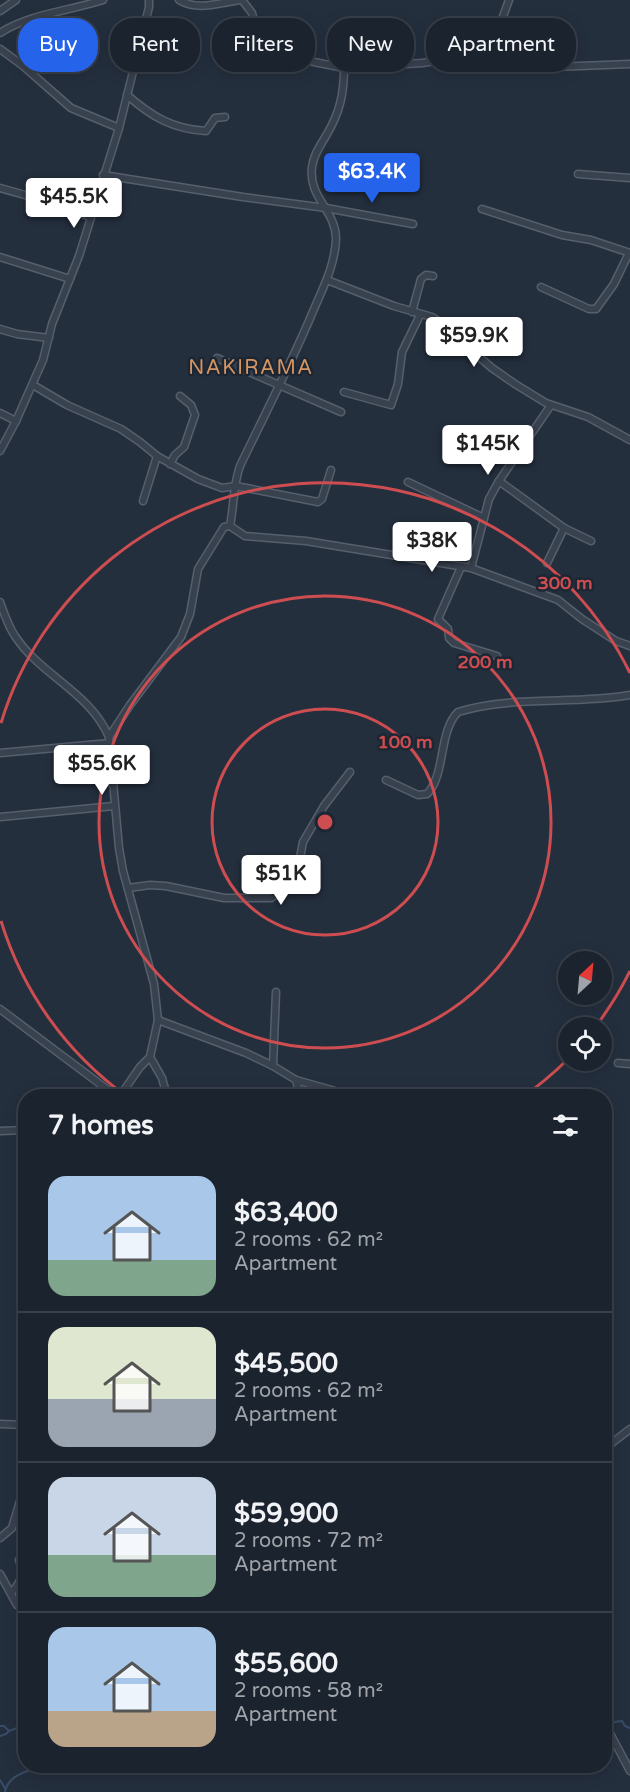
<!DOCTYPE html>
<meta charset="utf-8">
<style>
body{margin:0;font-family:"Varela Round",sans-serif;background:#282f3a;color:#f1f3f6;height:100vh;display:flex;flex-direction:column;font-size:22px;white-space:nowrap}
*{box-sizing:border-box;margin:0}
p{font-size:20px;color:#a0a4aa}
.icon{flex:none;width:33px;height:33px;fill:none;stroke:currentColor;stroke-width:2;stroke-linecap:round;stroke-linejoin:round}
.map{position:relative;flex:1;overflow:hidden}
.sheet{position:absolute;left:18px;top:1089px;width:594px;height:684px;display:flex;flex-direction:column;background:#1b232e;border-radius:24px;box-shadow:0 3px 15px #0003,0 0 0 2px #39404a}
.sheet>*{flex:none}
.banner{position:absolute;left:18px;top:18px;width:594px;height:54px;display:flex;gap:12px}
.needle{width:39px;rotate:26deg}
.controls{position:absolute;left:558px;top:951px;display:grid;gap:12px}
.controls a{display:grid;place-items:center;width:54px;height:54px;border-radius:50%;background:#1b232e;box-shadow:0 3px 15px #0003,0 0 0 2px #39404a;font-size:30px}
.price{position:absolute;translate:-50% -51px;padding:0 14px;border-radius:6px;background:#fff;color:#222;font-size:20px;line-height:39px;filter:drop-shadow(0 2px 3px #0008)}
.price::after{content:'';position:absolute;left:50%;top:36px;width:18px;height:14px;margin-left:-9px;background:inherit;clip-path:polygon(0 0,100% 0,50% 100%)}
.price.active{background:#2563eb;color:#fff}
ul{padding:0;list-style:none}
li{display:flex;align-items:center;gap:18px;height:150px;padding:0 30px}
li+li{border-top:2px solid #39404a}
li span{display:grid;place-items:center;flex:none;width:168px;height:120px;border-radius:18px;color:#555}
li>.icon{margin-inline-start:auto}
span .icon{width:72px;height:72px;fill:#fffc;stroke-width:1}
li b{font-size:26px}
h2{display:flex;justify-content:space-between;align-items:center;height:72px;padding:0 30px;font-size:26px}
.pill{padding:0 21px;border-radius:24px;background:#1b232e;box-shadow:0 3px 15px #0003,0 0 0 2px #39404a;font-size:21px;line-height:54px}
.pill.active{background:#2563eb;color:#fff}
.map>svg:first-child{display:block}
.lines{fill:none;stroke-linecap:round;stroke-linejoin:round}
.stream{stroke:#394c67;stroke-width:2}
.street-casing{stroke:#565f6c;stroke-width:9}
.street{stroke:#38414e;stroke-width:6}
.ring{fill:none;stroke:#ce4d50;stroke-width:3}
.labels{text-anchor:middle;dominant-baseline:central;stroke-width:5;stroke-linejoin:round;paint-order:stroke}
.quarter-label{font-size:20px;letter-spacing:1.5px;fill:#d59563;stroke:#1d2633}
.centre{fill:#ce4d50;stroke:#1d2633;stroke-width:3}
.ring-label{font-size:18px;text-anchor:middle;font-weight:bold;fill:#ce4d50;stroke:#1d2633;stroke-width:5;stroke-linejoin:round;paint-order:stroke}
</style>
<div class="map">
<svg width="630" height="1792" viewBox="0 0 630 1792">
<rect width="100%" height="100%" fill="#242f3e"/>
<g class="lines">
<g class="stream">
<path d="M0 1726H4L9 1731 17 1728 21 1730 26 1727"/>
<path d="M611 1728 614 1722 622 1721 625 1726 630 1728"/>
<path d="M604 1731H605"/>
<path d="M0 1736 6 1734 9 1731"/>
<path d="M79 1766 80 1769"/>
<path d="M72 1768 73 1766"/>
<path d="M62 1773 63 1766"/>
<path d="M0 1780 5 1788"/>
<path d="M5 1792C8 1774 30 1770 45 1766"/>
</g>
<g class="street-casing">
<g id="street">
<path d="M179 0C199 12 220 2 242 0L252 13 257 33 261 40 274 47 314 62 344 68 422 63 448 59 493 30 501 22 509 0"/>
<path d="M0 11 16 0"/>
<path d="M0 33C29 14 69 11 103 0"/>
<path d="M0 49 22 65 71 108 119 128"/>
<path d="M554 67 630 64"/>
<path d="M127 95C152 117 173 129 206 131L215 118 225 117"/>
<path d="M578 174 630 178"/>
<path d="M103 175 243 197 326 208 413 224"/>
<path d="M0 188 61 205 90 217"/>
<path d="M482 209 562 235 591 240 630 253"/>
<path d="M0 257 70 279"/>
<path d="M327 280 394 306 432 317 446 326 457 338 492 368 515 384 546 403 588 417 630 440"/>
<path d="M541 287 589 309H596L614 284 629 253"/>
<path d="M412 312 421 279 426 275 433 276"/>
<path d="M0 329 17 334 49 338"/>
<path d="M217 358 341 412"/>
<path d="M33 385 67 405 121 429 140 442 157 456 198 479 222 488 236 486 318 502 322 499 331 470"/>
<path d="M344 392 391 405 398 384 402 352 420 315"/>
<path d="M0 413 16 421"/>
<path d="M0 451 16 421 43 360 52 324 79 256 119 128 149 7V0"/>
<path d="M170 464 175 455 184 447 195 415 191 405 180 396"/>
<path d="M499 481 564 528 591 541"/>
<path d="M408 482 484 518"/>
<path d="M143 501 157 456"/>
<path d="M230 526 245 536 306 541 471 568 558 600 582 619 616 641 630 646"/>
<path d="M547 563 564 528"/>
<path d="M461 567 438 619 448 629 449 638 454 643 497 656"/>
<path d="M471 568 489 499 499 481 551 405"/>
<path d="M0 602C4 613 8 626 15 636 40 675 90 692 109 737L119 848 123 871 154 984 158 1020 150 1057 140 1067 120 1096"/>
<path d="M109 737 130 705 181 637 190 614 198 569 224 527 230 526C234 506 233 485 240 466 265 414 292 362 314 309 324 286 335 264 336 239 336 210 308 198 312 167 314 153 321 145 327 134 340 112 344 93 344 68"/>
<path d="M0 753 110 743"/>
<path d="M386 780 418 795 427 794C446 775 438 732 458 712 513 695 574 705 630 695"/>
<path d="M0 817 114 806"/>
<path d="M128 888 150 885 166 886 224 898H271L289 885 297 874 303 842 324 806 350 772"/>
<path d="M0 1009 116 1096"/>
<path d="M158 1020 246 1053 273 1066 296 1080 353 1096"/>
<path d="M150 1057 162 1078 167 1096"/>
<path d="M618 1063 630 1064"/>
<path d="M273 1066 276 992"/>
<path d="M296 1080 300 1096"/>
<path d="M0 1131 26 1130"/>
<path d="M0 1424 26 1425"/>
<path d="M604 1449 630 1429"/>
<path d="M0 1538 12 1528 26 1481"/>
<path d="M0 1574 17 1605 26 1607"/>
<path d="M11 1593C21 1582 25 1574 19 1560"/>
<path d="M604 1722 630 1771"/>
</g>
</g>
<use href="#street" class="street"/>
</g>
<g class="ring">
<circle cx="325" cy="822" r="113"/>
<circle cx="325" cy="822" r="226"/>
<path d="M630 971A339 339 0 0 1 596 1026M567 1060A339 339 0 0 1 524 1096M126 1096A339 339 0 0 1 1 921M1 723A339 339 0 0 1 630 673"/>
</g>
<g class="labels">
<g class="quarter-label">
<text x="251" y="368">NAKIRAMA</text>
</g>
</g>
<circle cx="325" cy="822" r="9" class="centre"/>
<g class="ring-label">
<text x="565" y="589">300 m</text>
<text x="485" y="668">200 m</text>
<text x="405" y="748">100 m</text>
</g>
</svg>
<div class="controls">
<a><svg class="needle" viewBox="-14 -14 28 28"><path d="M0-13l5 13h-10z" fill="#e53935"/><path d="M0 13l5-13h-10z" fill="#a0a4aa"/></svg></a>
<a><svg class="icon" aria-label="locate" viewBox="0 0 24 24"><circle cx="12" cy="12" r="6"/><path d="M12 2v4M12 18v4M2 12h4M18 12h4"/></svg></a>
</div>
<b class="price active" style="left:372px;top:204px">$63.4K</b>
<b class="price" style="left:74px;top:229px">$45.5K</b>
<b class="price" style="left:474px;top:368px">$59.9K</b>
<b class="price" style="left:488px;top:476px">$145K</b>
<b class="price" style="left:432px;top:573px">$38K</b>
<b class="price" style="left:102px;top:796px">$55.6K</b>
<b class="price" style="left:281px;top:906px">$51K</b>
<div class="banner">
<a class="pill active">Buy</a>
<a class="pill">Rent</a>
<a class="pill">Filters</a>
<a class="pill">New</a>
<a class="pill">Apartment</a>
</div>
<section class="sheet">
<h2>7 homes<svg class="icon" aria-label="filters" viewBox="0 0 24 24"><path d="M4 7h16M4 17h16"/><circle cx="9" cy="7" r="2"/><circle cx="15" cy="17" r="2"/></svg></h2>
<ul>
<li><span style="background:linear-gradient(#a9c7e8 70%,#7fa58c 0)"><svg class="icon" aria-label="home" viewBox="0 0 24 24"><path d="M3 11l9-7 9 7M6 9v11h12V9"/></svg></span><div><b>$63,400</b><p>2 rooms · 62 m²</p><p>Apartment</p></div></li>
<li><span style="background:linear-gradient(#dfe7d0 60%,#9aa5b1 0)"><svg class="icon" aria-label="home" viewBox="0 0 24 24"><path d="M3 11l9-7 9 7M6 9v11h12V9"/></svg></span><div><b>$45,500</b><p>2 rooms · 62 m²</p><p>Apartment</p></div></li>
<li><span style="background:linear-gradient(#c9d6e8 65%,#7fa58c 0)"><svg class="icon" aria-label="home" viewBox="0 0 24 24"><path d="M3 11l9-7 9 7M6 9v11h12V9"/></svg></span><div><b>$59,900</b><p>2 rooms · 72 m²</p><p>Apartment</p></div></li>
<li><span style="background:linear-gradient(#a9c7e8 70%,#b9a48a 0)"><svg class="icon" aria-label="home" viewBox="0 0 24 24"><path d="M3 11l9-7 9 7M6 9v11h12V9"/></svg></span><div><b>$55,600</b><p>2 rooms · 58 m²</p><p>Apartment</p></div></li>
</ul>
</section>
</div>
